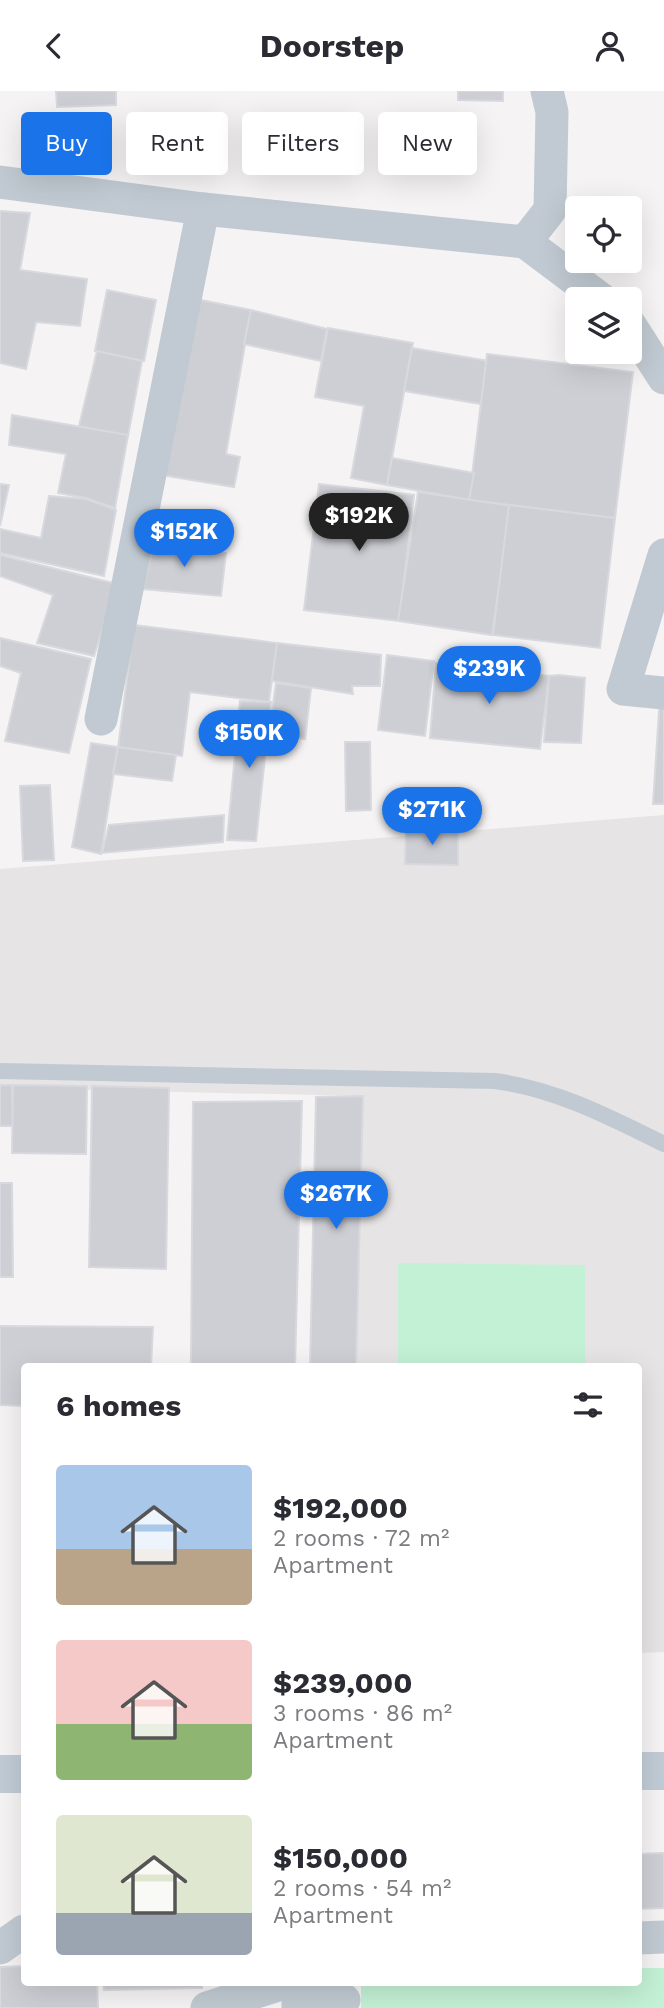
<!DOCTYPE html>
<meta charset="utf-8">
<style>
body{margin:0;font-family:"Work Sans",sans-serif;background:#f7f7f7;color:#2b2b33;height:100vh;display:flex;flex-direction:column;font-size:26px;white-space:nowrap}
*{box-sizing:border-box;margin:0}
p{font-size:23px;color:#7c7c81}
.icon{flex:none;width:38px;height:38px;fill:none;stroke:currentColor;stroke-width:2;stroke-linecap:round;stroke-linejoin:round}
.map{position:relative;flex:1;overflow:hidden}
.side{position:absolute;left:21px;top:1272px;width:621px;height:623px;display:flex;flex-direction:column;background:#fff;border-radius:7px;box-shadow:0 7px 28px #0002}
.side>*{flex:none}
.guide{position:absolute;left:21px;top:21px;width:623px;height:63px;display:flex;gap:14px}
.fabs{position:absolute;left:565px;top:105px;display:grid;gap:14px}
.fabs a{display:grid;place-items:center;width:77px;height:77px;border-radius:7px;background:#fff;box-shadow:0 7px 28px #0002;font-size:35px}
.price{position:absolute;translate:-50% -60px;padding:0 16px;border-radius:24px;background:#1a73e8;color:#fff;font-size:23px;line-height:46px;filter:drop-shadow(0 2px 4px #0008)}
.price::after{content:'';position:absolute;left:50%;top:42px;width:21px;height:16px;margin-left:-10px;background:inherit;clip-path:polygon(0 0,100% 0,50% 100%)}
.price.active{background:#222;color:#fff}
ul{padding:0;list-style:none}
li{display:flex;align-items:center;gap:21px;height:175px;padding:0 35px}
li span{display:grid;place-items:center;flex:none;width:196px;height:140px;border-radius:7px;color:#555}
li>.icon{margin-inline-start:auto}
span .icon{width:84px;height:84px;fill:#fffc;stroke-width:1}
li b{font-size:30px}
h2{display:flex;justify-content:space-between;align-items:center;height:84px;padding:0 35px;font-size:30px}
.tag{padding:0 24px;border-radius:7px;background:#fff;box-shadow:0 7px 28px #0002;font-size:24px;line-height:63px}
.tag.active{background:#1a73e8;color:#fff}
header{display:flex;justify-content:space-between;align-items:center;height:91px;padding:0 35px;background:#fff;font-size:32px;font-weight:700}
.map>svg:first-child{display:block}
.education{fill:#e6e4e5}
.green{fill:#c3f1d5}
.building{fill:#cdcfd5;stroke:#d7d9de;stroke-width:2}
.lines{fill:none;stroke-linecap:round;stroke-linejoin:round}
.lane{stroke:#c1cad2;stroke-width:16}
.street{stroke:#c1cad2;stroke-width:33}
.secondary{stroke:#c1cbd6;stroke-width:38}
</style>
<header><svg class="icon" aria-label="back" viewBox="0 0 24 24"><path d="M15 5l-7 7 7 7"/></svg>Doorstep<svg class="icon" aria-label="person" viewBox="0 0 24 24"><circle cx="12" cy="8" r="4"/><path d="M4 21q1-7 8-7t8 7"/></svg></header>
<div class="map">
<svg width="664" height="1917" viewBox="0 0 664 1917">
<rect width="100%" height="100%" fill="#f5f3f3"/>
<path class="education" d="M664 724V1561L639 1562V1276H356L362 1005 0 997V778Z"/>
<g class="green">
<path d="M398 1172 585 1174V1276H398Z"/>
<path d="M639 1877H664V1917H361V1892H639Z"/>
</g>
<g class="building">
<path d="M56 0H116V14L57 16Z"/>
<path d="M458 0H503V10L458 9Z"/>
<path d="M0 120 30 122 20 179 87 188 80 235 36 231 26 278 0 272Z"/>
<path d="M107 199 156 209 144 270 95 260Z"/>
<path d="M196 208 251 219 226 363 240 366 234 396 161 384Z"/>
<path d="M251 219 327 238 321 270 244 253Z"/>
<path d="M328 237 413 252 387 394 351 387 364 315 315 306Z"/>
<path d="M412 257 489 270 481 313 404 300Z"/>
<path d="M97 260 142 270 128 345 79 335Z"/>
<path d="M487 263 633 281 615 427 469 409Z"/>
<path d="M12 324 128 344 115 417 86 407 58 402 66 363 9 354Z"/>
<path d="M392 367 474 382 469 409 387 394Z"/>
<path d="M0 393 9 394 0 435Z"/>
<path d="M319 393 414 404 399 530 304 519Z"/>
<path d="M418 401 511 415 492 544 398 530Z"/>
<path d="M49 405 86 408 116 419 104 485 0 462V438L41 447Z"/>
<path d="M509 414 615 427 600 557 493 544Z"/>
<path d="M156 441H176V461L226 462 221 505 143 498Z"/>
<path d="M0 464 117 493 94 565 37 552 53 504 0 485Z"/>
<path d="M134 534 277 552 269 611 190 601 182 665 118 657Z"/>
<path d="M0 547 91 568 69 662 5 650 21 582 0 575Z"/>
<path d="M277 552 381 564 380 595H352L353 603 272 590Z"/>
<path d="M387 564 434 570 425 645 378 639Z"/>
<path d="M436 572 549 585 540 658 430 647Z"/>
<path d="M559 584 585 587 581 652 544 651 549 585Z"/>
<path d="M276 592 311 597 305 648 269 643Z"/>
<path d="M660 605H664V713H653Z"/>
<path d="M240 610 271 611 256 750 227 749Z"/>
<path d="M345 651H370L371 719 346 720Z"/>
<path d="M91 652 118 656 101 763 72 756Z"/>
<path d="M118 656 176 664 172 690 113 683Z"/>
<path d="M50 694 54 769 23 770 20 695Z"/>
<path d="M224 724 223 751 102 762 109 734Z"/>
<path d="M406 737 458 738V774L405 773Z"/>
<path d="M0 994H12L13 1035H0Z"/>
<path d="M13 994 87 995 86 1063 12 1062Z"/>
<path d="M92 995 169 997 166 1178 89 1176Z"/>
<path d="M363 1005 356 1276H310L316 1006Z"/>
<path d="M302 1010 295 1276H191L193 1011Z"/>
<path d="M0 1092H12L13 1186H0Z"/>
<path d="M0 1235 153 1236 151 1276H24V1315L0 1314Z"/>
<path d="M664 1762V1817L639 1818V1763Z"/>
<path d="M24 1875V1892H97L98 1917H0V1876Z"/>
<path d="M103 1892H202V1897L104 1899Z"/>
</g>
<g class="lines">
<path class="lane" d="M0 980 495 990C556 998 609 1026 664 1053"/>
<g class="street">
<path d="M0 91 203 118 525 151 601 208"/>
<path d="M525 151 550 119 552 21 547 0"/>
<path d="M630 234 664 287"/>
<path d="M664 464 623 598 664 602"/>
<path d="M101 628 203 118"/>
<path d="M639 1847 664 1846"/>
<path d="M0 1857 24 1840"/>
<path d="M207 1917 284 1892"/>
<path d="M298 1917V1913L309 1902 328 1901 344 1909"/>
</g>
<g class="secondary">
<path d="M639 1680H664"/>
<path d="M0 1683H24"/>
</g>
</g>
</svg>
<div class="fabs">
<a><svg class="icon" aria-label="locate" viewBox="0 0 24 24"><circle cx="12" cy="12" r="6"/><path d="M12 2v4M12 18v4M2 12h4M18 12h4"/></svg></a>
<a><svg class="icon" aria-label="layers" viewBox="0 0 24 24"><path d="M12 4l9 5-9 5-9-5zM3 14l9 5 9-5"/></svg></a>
</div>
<b class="price active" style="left:359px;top:462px">$192K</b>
<b class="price" style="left:184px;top:478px">$152K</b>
<b class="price" style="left:489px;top:615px">$239K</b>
<b class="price" style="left:249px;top:679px">$150K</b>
<b class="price" style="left:432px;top:756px">$271K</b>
<b class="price" style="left:336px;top:1140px">$267K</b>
<div class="guide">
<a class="tag active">Buy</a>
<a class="tag">Rent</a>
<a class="tag">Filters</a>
<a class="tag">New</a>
</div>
<section class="side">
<h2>6 homes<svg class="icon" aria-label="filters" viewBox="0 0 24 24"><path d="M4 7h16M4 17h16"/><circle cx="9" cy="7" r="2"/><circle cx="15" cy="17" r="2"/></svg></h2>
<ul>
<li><span style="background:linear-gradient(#a9c7e8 60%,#b9a48a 0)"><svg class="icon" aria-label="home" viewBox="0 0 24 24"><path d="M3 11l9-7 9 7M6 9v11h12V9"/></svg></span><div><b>$192,000</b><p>2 rooms · 72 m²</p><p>Apartment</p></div></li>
<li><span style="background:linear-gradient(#f6c9c9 60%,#8fb573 0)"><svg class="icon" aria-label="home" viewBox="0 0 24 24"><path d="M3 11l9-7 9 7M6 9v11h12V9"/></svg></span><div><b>$239,000</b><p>3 rooms · 86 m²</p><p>Apartment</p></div></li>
<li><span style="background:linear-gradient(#dfe7d0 70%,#9aa5b1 0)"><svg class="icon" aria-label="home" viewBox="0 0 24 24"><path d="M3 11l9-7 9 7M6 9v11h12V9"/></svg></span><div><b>$150,000</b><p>2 rooms · 54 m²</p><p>Apartment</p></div></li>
</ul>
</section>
</div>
